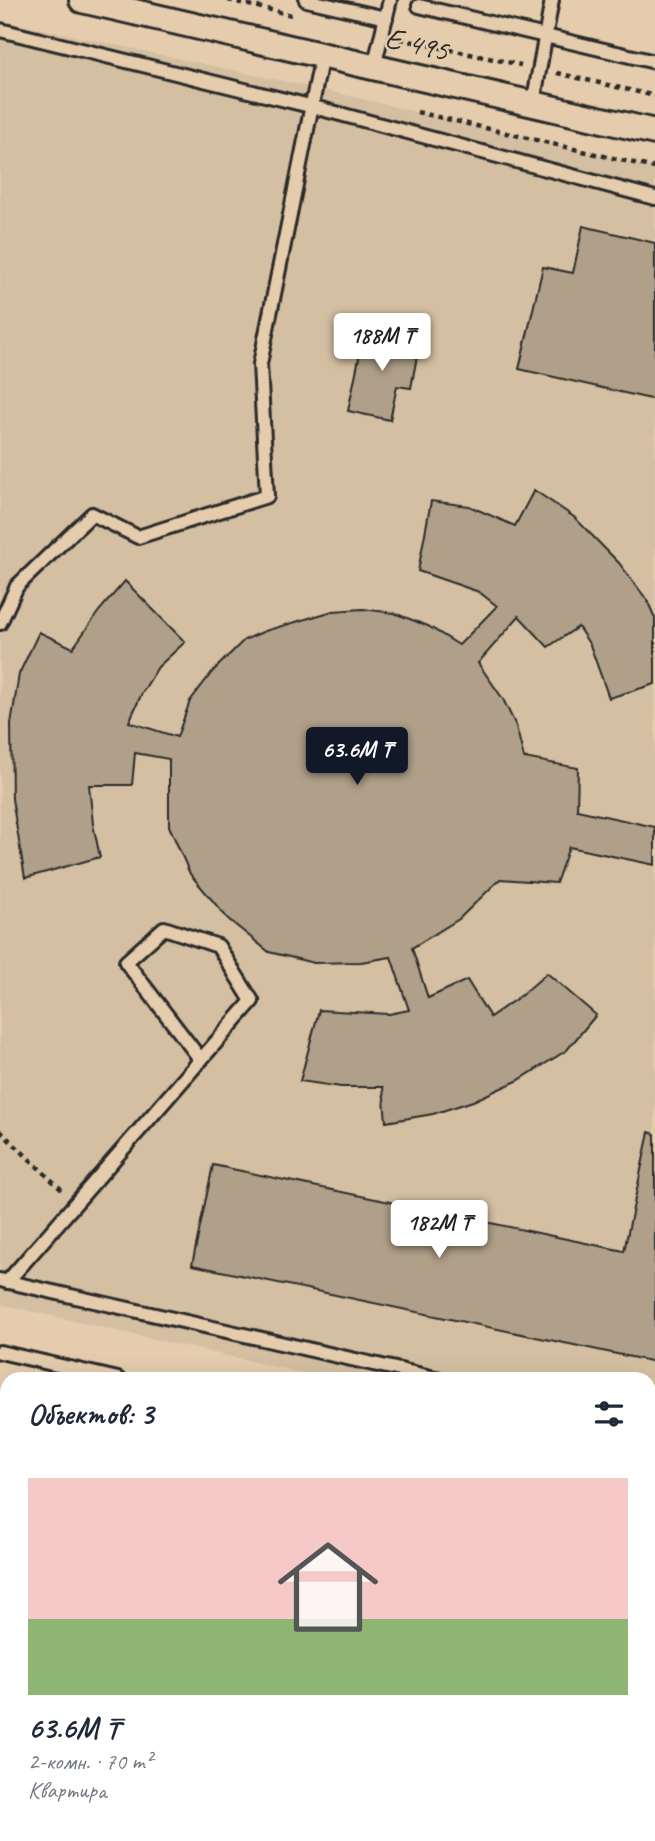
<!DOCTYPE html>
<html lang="ru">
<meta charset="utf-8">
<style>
body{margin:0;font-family:Caveat,sans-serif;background:#f6f6f7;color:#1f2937;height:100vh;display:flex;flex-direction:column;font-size:26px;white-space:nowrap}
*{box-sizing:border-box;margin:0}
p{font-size:23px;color:#747a83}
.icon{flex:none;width:38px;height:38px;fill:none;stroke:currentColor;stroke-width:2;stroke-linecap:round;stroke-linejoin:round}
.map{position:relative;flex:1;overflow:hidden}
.drawer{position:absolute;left:0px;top:1372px;width:656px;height:469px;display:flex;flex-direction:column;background:#fff;border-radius:21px 21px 0 0;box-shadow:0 7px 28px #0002}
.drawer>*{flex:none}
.price{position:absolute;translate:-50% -60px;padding:0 16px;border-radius:7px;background:#fff;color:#222;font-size:23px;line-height:46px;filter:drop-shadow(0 2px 4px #0008)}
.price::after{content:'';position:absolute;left:50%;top:42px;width:21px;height:16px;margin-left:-10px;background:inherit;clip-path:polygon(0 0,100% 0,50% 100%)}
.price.current{background:#111827;color:#fff}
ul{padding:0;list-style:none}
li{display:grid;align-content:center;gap:14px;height:371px;padding:0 28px}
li+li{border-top:2px solid #e0e1e3}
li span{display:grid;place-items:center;height:217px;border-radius:0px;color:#555}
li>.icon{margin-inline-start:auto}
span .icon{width:126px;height:126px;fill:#fffc;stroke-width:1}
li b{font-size:30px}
h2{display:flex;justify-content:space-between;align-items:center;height:84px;padding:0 28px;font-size:30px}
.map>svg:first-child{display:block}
.built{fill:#d4bfa2}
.building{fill:#b0a089;stroke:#2b2b2b;stroke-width:2}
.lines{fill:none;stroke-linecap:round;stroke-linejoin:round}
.lane-casing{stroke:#2b2b2b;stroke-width:18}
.street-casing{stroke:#2b2b2b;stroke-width:30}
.path{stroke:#2b2b2b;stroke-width:4.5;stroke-dasharray:5 5;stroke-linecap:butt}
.lane{stroke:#e4ccad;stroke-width:12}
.street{stroke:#e4ccad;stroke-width:24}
.labels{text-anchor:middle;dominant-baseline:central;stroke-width:5;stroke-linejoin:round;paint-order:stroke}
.street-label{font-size:30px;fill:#2b2b2b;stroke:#e4ccad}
</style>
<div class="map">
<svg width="655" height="1841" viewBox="0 0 655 1841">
<rect width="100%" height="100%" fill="#e4ccad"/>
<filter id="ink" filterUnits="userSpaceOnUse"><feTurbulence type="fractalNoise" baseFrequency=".0143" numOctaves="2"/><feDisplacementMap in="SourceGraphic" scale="14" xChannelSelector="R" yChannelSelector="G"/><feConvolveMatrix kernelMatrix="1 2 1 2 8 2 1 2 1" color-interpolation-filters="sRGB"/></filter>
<g filter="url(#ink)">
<path class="built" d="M0 20 315 88 655 168V1456L649 1454V1379H328L0 1304Z"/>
<g class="building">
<path d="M583 226 655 243V400L519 369 543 267 573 273Z"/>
<path d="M365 329 420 340 411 388 397 386 390 420 348 411Z"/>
<path d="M534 490 574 517 619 563 647 600 655 618V684L609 698 590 645 578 627 548 647 519 616 478 663 503 699 516 726 524 758 578 768 577 810 655 827V865L569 847 556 883 500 879 459 919 412 948 428 998 467 980 490 1017 523 994 547 973 596 1015 567 1050 519 1080 473 1101 433 1114 386 1122 383 1087H341L300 1081 319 1010 389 1014 409 1010 391 957 361 962 314 963 269 952 228 919 190 874 169 826V759L135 753 132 785H89L93 824 100 857 25 878 12 799 11 724 19 674 39 632 73 648 99 611 125 581 185 642 158 667 142 693 129 722 177 737 190 701 213 671 244 640 265 631 333 611 363 609 394 613 428 626 459 645 497 606 479 592 418 571 431 501 469 506 515 526Z"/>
<path d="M649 1132 655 1134V1362L192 1265 213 1165 624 1251Z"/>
<path d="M7 1528V1822L0 1821V1559Z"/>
<path d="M60 1834H126L125 1841H92Z"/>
<path d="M531 1834H588L586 1841H530Z"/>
</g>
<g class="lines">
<g class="lane-casing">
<g id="lane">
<path d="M306 0 386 18"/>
<path d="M419 6 655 62"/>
<path d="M0 30 310 106 655 198"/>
<path d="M374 67 390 0"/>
<path d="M533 104 552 0"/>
<path d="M0 623 17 586 92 514 138 537 267 496 260 364 322 55"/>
<path d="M0 1280 440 1379"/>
<path d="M7 1282 252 1001 218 946 164 928 126 962 201 1060"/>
<path d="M0 1352 118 1379"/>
<path d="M649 1426 655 1427"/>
<path d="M649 1499 655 1500"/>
<path d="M649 1727 655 1705"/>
<path d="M620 1841 622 1834"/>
</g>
</g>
<g class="street-casing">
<path id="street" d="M82 0 655 132"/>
</g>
<g class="path">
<path d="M228 0 292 15"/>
<path d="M400 39 521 65"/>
<path d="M557 73 655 96"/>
<path d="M417 112 655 168"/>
<path d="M0 1131 63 1191"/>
</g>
<use href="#lane" class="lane"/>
<use href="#street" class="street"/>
</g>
</g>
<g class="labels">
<g class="street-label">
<text transform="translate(417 44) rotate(13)">E 495</text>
</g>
</g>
</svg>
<b class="price" style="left:382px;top:373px">188M ₸</b>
<b class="price current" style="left:357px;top:787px">63.6M ₸</b>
<b class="price" style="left:439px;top:1260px">182M ₸</b>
<section class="drawer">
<h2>Объектов: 3<svg class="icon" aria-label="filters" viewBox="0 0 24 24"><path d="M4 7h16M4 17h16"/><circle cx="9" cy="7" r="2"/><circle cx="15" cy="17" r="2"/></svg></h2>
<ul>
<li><span style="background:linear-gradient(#f6c9c9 65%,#8fb573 0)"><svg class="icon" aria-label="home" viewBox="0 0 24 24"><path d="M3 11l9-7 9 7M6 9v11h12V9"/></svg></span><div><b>63.6M ₸</b><p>2-комн. · 70 m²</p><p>Квартира</p></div></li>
</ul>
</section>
</div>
